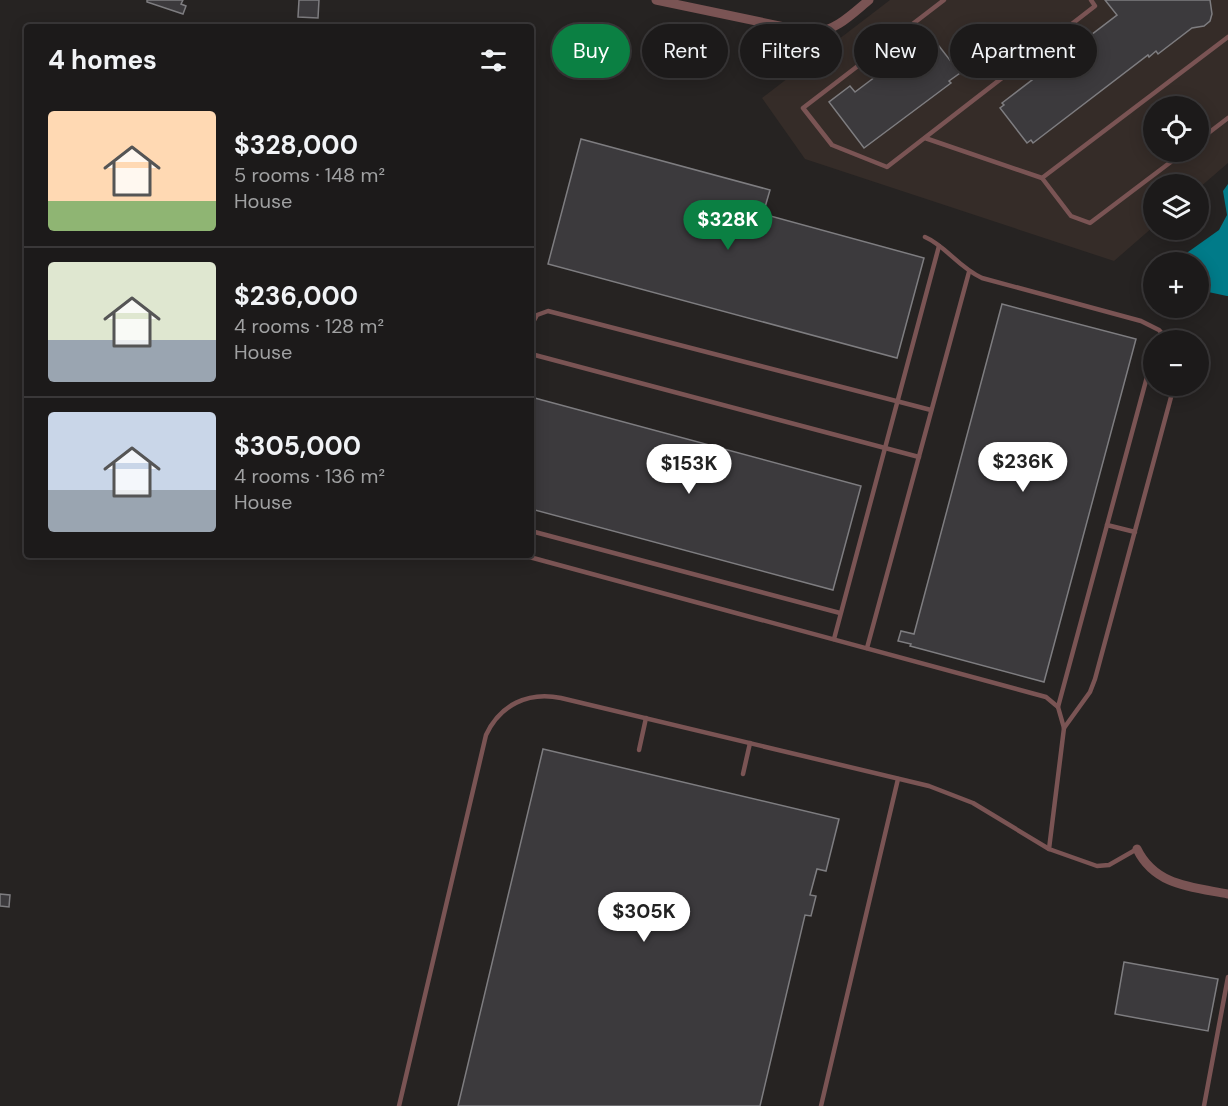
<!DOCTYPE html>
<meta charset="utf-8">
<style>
body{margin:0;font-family:"DM Sans",sans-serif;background:#292727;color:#f1f3f6;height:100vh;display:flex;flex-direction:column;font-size:22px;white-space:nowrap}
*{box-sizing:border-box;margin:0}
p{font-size:20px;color:#a0a1a2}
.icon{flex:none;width:33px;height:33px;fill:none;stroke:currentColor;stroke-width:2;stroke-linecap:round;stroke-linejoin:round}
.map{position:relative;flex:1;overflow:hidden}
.details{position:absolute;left:24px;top:24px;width:510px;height:534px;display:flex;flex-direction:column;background:#1c1a1a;border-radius:6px;box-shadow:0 3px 15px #0003,0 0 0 2px #3a3839}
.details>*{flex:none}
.top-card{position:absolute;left:552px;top:24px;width:570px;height:54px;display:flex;gap:12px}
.fabs{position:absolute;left:1143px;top:96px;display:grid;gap:12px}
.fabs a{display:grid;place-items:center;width:66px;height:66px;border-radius:50%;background:#1c1a1a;box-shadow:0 3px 15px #0003,0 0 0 2px #3a3839;font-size:30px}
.price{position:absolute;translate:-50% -51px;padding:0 14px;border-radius:21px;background:#fff;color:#222;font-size:20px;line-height:39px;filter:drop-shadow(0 2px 3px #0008)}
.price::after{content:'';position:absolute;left:50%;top:36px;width:18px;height:14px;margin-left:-9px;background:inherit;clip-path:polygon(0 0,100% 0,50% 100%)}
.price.selected{background:#0b8043;color:#fff}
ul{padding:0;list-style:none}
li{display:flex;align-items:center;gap:18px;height:150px;padding:0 24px}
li+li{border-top:2px solid #3a3839}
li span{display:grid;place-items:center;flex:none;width:168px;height:120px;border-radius:6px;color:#555}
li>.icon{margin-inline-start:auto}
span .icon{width:72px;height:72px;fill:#fffc;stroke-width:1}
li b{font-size:26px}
h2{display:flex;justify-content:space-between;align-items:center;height:72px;padding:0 24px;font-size:26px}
.pill{padding:0 21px;border-radius:27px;background:#1c1a1a;box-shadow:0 3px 15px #0003,0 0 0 2px #3a3839;font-size:21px;line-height:54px}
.pill.selected{background:#0b8043;color:#fff}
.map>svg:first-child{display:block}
.built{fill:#352c28;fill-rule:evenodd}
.water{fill:#017b89}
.building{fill:#3c3a3d;stroke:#7e7d80;stroke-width:1.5}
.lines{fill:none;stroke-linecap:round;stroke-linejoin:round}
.service{stroke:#7a5454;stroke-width:4.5}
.minor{stroke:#7a5454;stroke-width:9}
</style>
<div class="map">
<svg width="1228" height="1106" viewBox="0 0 1228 1106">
<rect width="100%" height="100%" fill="#262322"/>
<path class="built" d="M890 0H1228V163L1199 188 1198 184H1154L1153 227 1114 261 805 159 762 98ZM1154 106H1198V152H1154Z"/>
<path class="water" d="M1228 184V296H1227L1199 290 1198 262H1174L1219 230 1227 215 1223 191Z"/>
<g class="building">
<path d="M147 0H183L181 4 186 6 183 14 147 2Z"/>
<path d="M299 0H319L318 18 298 17Z"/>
<path d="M1105 0H1210L1212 14 1210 21 1204 26 1192 28 1158 54 1156 51 1149 57 1148 55 1033 143 1031 140 1027 143 1000 108 1004 105 1002 103 1117 15Z"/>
<path d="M932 37 960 73 949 81 951 83 864 148 829 102 850 86 855 92 920 43 922 45Z"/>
<path d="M581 139 770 190 763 214 924 258 897 358 548 264Z"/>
<path d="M1002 304 1136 339 1044 682 910 646 911 644 898 641 901 631 914 634Z"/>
<path d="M531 397 861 486 833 590 531 509Z"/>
<path d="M543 749 839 819 826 871 817 869 810 895 816 896 811 916 805 915 760 1106H458Z"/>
<path d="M0 894 10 895 9 907 0 906Z"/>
<path d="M1124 962 1218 979 1208 1031 1115 1014Z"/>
</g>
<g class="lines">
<g class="service">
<path d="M944 0 803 108 832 145 887 167 1095 6 1091 0"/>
<path d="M925 138 1042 178 1228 37"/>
<path d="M1198 141 1228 118"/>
<path d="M1042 178 1071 216 1090 223 1184 152"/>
<path d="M925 237C946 246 958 267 982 278L1141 321 1159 330 1168 340"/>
<path d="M531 326 537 315 548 311 931 410"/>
<path d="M531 354 919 457"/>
<path d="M1107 525 1135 532"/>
<path d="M531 531 840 613"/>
<path d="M522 555 1046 697 1058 707 1064 728 1049 849 1097 866 1109 865 1137 849"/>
<path d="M834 639 939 246"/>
<path d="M867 648 969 272"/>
<path d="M1058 707 1151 362"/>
<path d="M1064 728 1090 692 1095 679 1174 386"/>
<path d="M639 750 646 718"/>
<path d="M743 774 750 743"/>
<path d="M399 1106 486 735C500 705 528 691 561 698L929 786 973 803 1049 849"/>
<path d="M821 1106 898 779"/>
<path d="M1204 1106 1228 977"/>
</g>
<g class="minor">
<path d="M656 0 813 33C836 31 853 13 869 0"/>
<path d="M1137 849C1155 886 1192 887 1228 894"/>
</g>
</g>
</svg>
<div class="fabs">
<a><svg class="icon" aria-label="locate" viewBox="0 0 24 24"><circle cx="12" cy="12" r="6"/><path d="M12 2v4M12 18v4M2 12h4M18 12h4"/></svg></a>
<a><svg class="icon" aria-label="layers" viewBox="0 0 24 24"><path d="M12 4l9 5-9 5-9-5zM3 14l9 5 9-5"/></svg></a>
<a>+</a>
<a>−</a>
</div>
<b class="price selected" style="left:728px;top:251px">$328K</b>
<b class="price" style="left:1023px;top:493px">$236K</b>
<b class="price" style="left:689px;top:495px">$153K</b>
<b class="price" style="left:644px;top:943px">$305K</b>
<div class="top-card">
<a class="pill selected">Buy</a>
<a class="pill">Rent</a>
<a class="pill">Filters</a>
<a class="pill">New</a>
<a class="pill">Apartment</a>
</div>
<section class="details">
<h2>4 homes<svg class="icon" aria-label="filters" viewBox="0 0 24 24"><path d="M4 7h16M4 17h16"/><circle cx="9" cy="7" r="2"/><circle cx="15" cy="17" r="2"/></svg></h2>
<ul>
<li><span style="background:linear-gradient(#ffd9b3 75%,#8fb573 0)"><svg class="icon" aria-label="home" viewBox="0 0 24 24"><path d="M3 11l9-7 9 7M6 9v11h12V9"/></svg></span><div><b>$328,000</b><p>5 rooms · 148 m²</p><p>House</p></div></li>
<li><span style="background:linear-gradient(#dfe7d0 65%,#9aa5b1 0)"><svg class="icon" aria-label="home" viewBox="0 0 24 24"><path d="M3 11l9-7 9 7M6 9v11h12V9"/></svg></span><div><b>$236,000</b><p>4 rooms · 128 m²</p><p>House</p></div></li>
<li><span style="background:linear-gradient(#c9d6e8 65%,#9aa5b1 0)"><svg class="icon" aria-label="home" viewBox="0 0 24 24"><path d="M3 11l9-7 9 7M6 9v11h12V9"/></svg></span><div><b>$305,000</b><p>4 rooms · 136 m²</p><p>House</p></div></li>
</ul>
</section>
</div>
